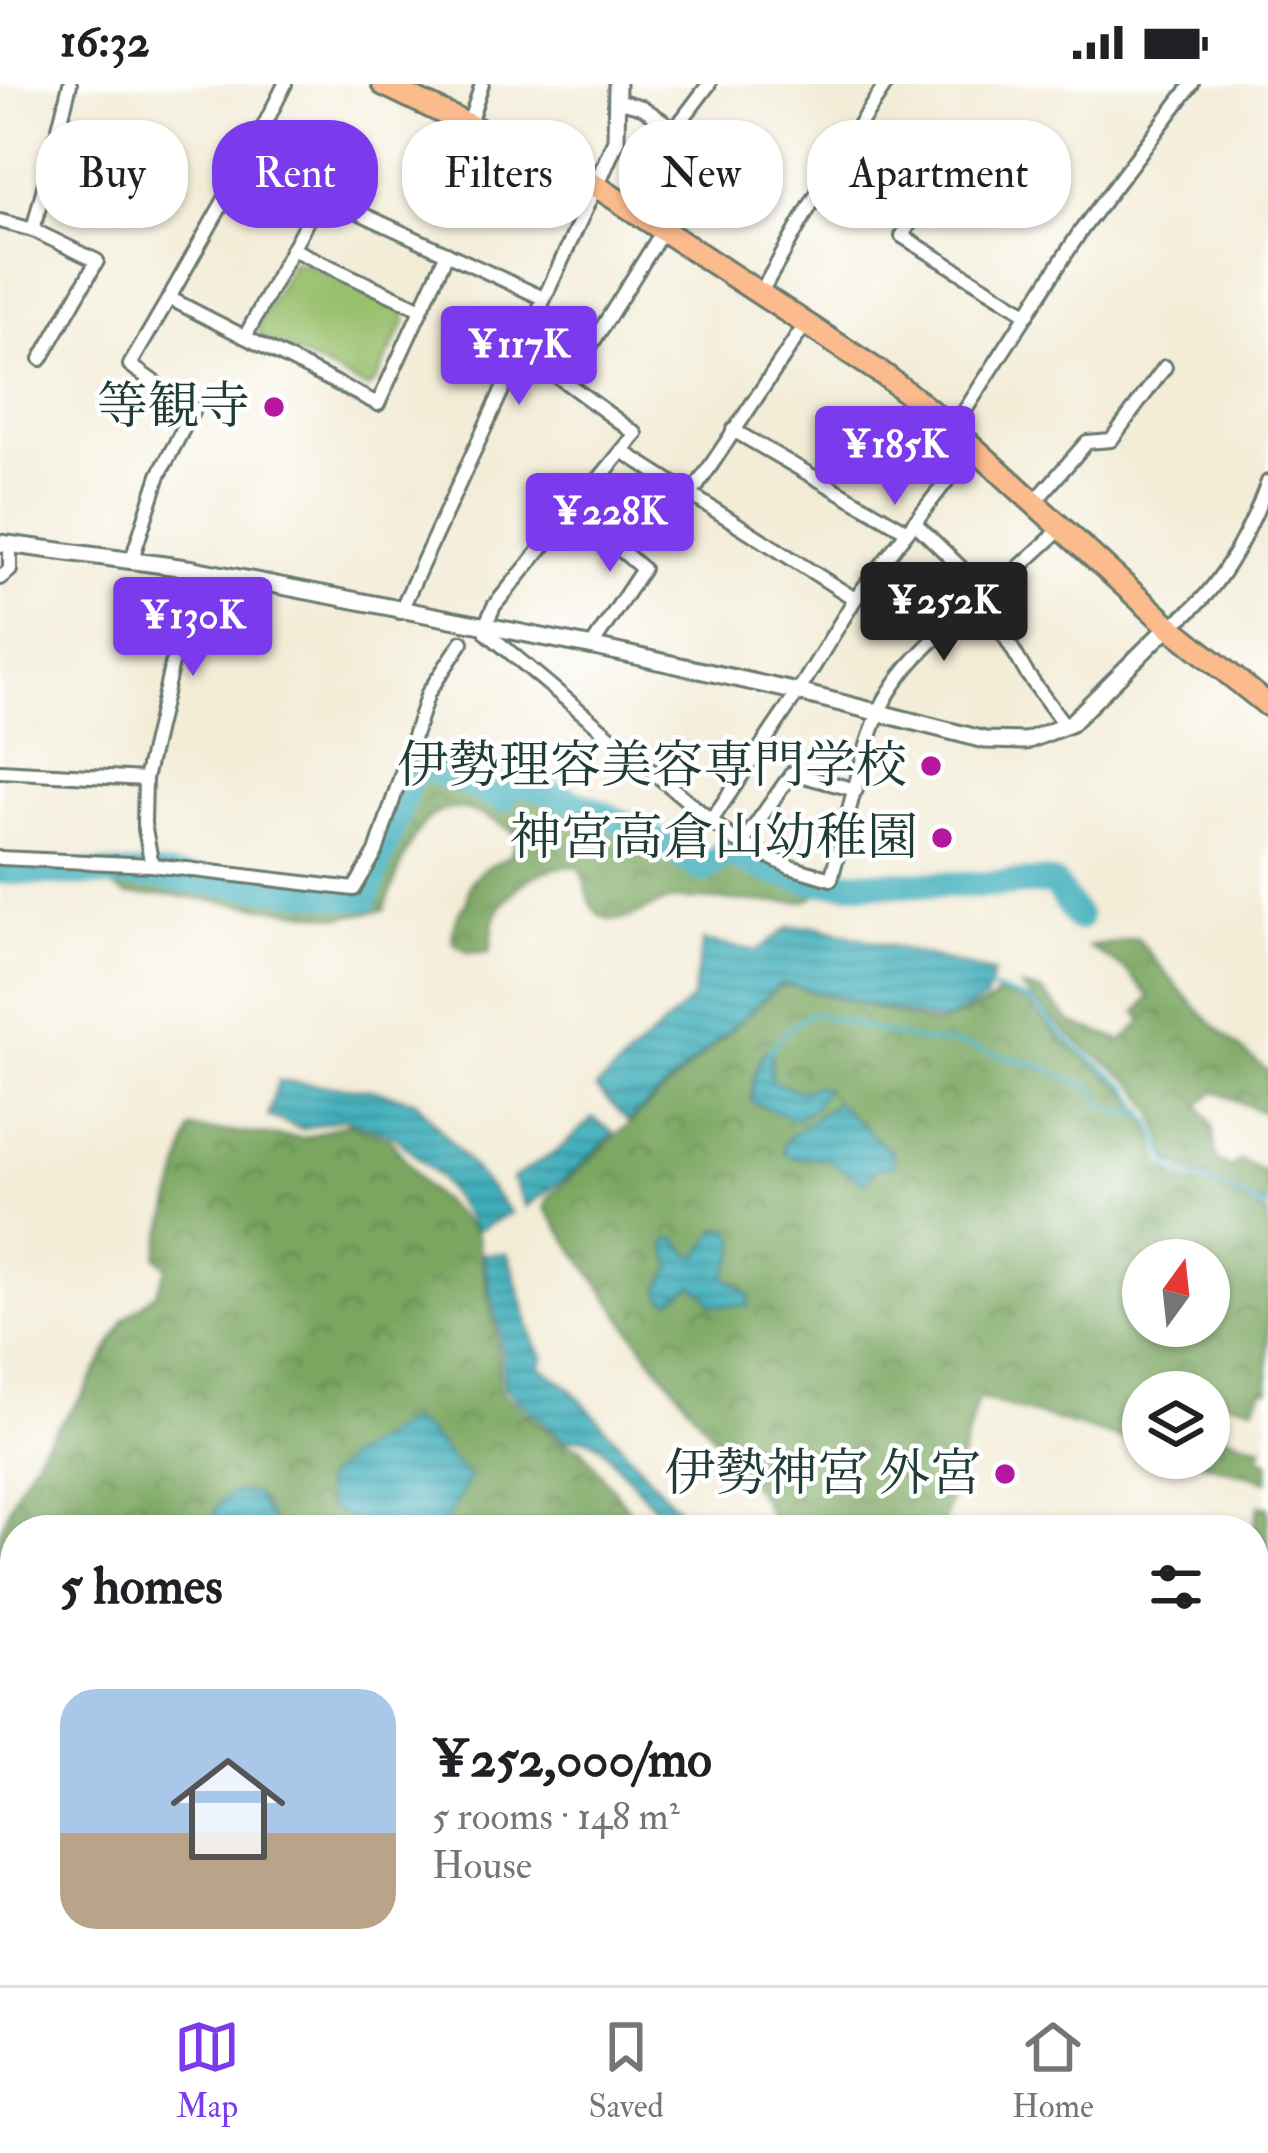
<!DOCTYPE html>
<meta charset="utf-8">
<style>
body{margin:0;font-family:"IM FELL Double Pica","Noto Serif JP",serif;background:#f2f2f2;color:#202124;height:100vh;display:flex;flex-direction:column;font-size:45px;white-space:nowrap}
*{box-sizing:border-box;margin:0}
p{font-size:39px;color:#757577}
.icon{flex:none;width:66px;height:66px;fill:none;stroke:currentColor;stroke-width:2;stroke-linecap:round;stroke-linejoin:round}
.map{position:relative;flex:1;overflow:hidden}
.sheet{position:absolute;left:0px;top:1431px;width:1269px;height:471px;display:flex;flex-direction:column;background:#fff;border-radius:48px 48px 0 0;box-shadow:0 3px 9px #0004}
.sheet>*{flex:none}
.top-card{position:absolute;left:36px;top:36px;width:1197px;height:108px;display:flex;gap:24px}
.needle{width:78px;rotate:15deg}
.buttons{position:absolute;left:1122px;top:1155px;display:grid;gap:24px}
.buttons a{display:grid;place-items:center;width:108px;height:108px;border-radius:50%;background:#fff;box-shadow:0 3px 9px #0004;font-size:60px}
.price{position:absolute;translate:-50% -102px;padding:0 27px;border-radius:12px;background:#7c3aed;color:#fff;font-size:39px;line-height:78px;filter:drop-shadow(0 3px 6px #0008)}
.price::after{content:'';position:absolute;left:50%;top:72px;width:36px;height:27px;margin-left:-18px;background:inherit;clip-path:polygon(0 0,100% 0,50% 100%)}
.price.selected{background:#222;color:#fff}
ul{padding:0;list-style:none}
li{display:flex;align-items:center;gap:36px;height:300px;padding:0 60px}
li+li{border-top:3px solid #e0e0e0}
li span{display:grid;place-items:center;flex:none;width:336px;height:240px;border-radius:36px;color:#555}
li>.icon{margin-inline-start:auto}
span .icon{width:144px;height:144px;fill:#fffc;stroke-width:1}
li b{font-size:51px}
h2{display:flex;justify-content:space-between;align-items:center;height:144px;padding:0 60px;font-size:51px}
.pill{padding:0 42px;border-radius:48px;background:#fff;box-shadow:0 3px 9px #0004;font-size:42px;line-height:108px}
.pill.selected{background:#7c3aed;color:#fff}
.status{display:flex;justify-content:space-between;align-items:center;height:84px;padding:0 60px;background:#fff;direction:ltr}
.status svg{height:33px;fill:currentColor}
.tab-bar{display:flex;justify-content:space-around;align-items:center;height:168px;border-top:3px solid #e0e0e0;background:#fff;font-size:33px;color:#757577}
.tab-bar a{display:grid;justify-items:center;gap:6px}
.tab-bar .selected{color:#7c3aed}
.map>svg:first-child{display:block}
.forest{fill:url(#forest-crowns);stroke:#4c724a;stroke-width:3;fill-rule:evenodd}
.park{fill:#99c06c;stroke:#5c7e50;stroke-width:3}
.water{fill:url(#water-rules);stroke:#307678;stroke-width:3}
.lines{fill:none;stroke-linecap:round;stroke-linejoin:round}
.stream{stroke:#40afbb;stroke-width:4.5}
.river{stroke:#40afbb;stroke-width:27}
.minor-casing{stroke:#697a6d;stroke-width:18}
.tertiary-casing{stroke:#697a6d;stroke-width:21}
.primary-casing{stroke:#697a6d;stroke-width:27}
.minor{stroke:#fff;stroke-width:12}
.tertiary{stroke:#fff;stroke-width:15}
.primary{stroke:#fbbb8c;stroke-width:21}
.poi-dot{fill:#b5179e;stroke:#fff;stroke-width:4.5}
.labels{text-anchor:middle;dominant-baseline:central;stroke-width:9;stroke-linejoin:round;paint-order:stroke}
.poi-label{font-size:51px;fill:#1f3d34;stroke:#fff;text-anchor:end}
</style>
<div class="status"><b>16:32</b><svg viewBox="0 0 49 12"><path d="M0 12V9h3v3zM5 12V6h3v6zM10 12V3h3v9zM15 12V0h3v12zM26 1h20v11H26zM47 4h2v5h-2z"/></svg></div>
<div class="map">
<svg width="1268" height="1901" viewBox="0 0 1268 1901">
<defs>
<pattern id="forest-crowns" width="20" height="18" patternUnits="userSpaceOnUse" patternTransform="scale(3)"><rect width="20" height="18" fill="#7aa660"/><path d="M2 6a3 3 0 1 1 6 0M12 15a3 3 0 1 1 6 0" fill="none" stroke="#638850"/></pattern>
<pattern id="water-rules" width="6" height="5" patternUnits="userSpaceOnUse" patternTransform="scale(3)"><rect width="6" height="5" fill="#40afbb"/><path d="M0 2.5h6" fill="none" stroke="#359099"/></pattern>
</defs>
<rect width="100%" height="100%" fill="#fff"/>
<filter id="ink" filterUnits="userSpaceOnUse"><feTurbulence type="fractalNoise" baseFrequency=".00833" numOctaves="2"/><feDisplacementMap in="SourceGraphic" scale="24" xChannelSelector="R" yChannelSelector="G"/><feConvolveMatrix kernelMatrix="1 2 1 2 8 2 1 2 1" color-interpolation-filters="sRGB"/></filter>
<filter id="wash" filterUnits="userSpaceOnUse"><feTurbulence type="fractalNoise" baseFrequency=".004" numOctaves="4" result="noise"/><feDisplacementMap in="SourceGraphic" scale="48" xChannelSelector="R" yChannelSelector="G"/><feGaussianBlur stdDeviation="2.7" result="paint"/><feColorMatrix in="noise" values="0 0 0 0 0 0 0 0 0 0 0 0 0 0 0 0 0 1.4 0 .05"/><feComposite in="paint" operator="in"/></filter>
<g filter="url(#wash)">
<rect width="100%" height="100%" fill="#f3ecd7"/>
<g class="forest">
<path d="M417 684 504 719 517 701 635 749 704 790 727 773 816 808 813 814C790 825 707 812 673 816 651 819 634 838 611 835 583 830 591 800 579 783 547 777 501 807 494 838 491 849 493 857 489 868H469L453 858C452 840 456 831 467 818 468 768 519 792 515 749 424 688 413 752 384 826L341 833 172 811H127L109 801C142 784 320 812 367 817Z"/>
<path d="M1137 854C1177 905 1216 948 1268 987L1266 1030 1215 1007 1199 1020 1212 1041 1216 1076 1231 1084 1240 1076 1268 1090V1122L1172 1079 1153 1027 1136 1001 1072 953 1022 904 1042 908 1072 939 1122 957 1143 937 1137 928 1150 913 1126 886 1089 863Z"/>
<path d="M788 901 937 941 988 920 999 910 1028 918 1065 959 1126 1006 1150 1043 1162 1082 1169 1089 1178 1096 1219 1105 1268 1131V1306L1262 1305 1254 1322 1209 1314V1308H1143V1361L978 1314 941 1446H771L775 1440 756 1406 646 1267 545 1124 548 1114 777 904ZM1143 1176H1209V1242H1143Z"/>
<path d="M347 1039 390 1055 424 1101 476 1148 496 1248 500 1307 562 1358 581 1364 645 1446H15V1887H910L927 1901H0V1448L16 1407 44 1360 83 1311 125 1235 157 1208 167 1183 157 1172 191 1045 305 1054Z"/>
<path d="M1209 1347 1262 1362 1259 1373 1268 1376V1397L1187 1374H1209Z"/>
<path d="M1259 1421 1268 1423V1606L1263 1605 1256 1629 1268 1633V1705L1254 1699 1253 1446Z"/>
<path d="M1254 1728 1268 1733V1781L1255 1792Z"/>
<path d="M1254 1837 1268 1852V1901H1155L1139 1887H1165L1178 1894 1183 1887H1254Z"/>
<path d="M916 1887H1056L1041 1901H933Z"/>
<path d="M1069 1887H1125L1141 1901H1057Z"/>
</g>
<path class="park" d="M302 178 403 225 406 236 375 298 367 304 260 252 258 241 292 179Z"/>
<g class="water">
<path d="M815 842 993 889 985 916 942 938 781 899 628 1037 596 1004 692 915 703 857 757 867 790 843Z"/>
<path d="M765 966 771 969V998L801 1007 818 1002 826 1004 813 1025 794 1036 751 1017 754 992Z"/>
<path d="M278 997 375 1006 416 1017 511 1129 476 1147 439 1093 394 1052 344 1034 302 1045 268 1032Z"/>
<path d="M836 1018 895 1072 892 1082 875 1085 866 1098C849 1094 839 1078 822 1075 807 1072 798 1078 783 1069L785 1057Z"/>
<path d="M593 1034 614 1049 571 1090 526 1123 512 1094 556 1068Z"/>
<path d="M718 1144 729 1145 737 1156 735 1173 724 1192 749 1210V1222L712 1221 704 1209 692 1202 671 1217 663 1214 659 1205 673 1182 665 1162 667 1156 677 1154 689 1170 699 1172Z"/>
<path d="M483 1170H507L510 1176 535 1260 544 1273 540 1283 570 1304 697 1446H675L598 1359 585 1354 565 1356 504 1304 500 1249Z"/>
<path d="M410 1336 429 1350 469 1395 441 1446H358L352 1436 329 1425 323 1397 346 1375Z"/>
<path d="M237 1408 255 1410 277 1446H209C213 1428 218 1413 237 1408Z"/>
<path d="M1268 1783V1844L1254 1830V1793Z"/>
</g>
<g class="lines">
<g class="stream">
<path d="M989 905 1029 916 1068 956 1129 1004 1153 1043 1172 1087 1221 1102 1268 1126"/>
<path d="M769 967 792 942 812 929 908 955 962 961 1031 979 1095 1005 1105 1023 1135 1031 1145 1027"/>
<path d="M369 1901 373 1887"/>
<path d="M614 1901 619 1887"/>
<path d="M1051 1901 1065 1887"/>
</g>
<path class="river" d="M0 787 158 792 366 814 416 679 503 715 516 697C582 719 647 745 703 786L725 768 773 788 813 798 971 801 1044 798 1054 800 1078 834"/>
</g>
</g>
<g filter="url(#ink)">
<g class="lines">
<g class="minor-casing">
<g id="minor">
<path d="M617 16 642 23 675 45 709 0"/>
<path d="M469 40 482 0"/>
<path d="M850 55 930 106 902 152 1028 230"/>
<path d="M248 74 321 111"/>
<path d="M0 137 33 146 97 177 41 275"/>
<path d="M33 146 70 0"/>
<path d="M292 165 421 225"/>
<path d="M447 169 378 320 245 253 321 111 543 214"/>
<path d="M761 208 838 73 886 0"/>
<path d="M169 214 248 74 285 0"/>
<path d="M519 264 636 350 622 367 855 515"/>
<path d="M568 298 664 145"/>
<path d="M953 345 1080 148 1192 0"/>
<path d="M733 346 907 447"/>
<path d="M622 367 494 522 485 542 487 549 733 755 790 783 831 795C846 742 857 685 877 633 896 583 947 542 989 511"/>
<path d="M691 411 807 238"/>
<path d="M1034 419 1087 358 1111 356 1165 283"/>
<path d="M574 426 643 485 591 563"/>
<path d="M914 438 989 511 1062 444"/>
<path d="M132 475 159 391 193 326 130 281 169 214 245 253"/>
<path d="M0 494 10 486V460"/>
<path d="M983 515 1027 590 1066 643"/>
<path d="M400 528 596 102"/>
<path d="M1169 542C1216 516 1250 447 1268 398"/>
<path d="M0 687 145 695"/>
<path d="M711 737 798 608 855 515 973 363"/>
<path d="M742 760 792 689 856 706"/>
<path d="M0 774 152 781 354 805 376 768 428 609 462 558"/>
<path d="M152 781 144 740 145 695 194 485"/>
</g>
</g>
<g class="tertiary-casing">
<g id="tertiary">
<path d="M596 102 616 56 617 0"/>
<path d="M0 459 194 485 599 564 798 608 985 656 1026 657 1070 640 1169 542"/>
</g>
</g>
<g class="primary-casing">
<path id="primary" d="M383 0 596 102 887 293 953 345 1169 542 1268 621"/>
</g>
<use href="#minor" class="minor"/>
<use href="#tertiary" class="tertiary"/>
<use href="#primary" class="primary"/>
</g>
</g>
<g class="poi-dot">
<circle cx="274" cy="323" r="12"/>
<circle cx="931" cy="682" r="12"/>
<circle cx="942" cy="754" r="12"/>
<circle cx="1005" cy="1390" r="12"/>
</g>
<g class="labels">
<g class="poi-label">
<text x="250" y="323">等観寺</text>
<text x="907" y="682">伊勢理容美容専門学校</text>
<text x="918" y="754">神宮高倉山幼稚園</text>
<text x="981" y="1390">伊勢神宮 外宮</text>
</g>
</g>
</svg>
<div class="buttons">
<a><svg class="needle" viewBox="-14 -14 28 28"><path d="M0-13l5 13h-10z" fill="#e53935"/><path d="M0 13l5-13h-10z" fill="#757577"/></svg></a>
<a><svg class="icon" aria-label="layers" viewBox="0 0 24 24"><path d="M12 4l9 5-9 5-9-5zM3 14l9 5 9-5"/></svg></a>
</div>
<b class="price" style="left:519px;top:324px">¥117K</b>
<b class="price" style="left:895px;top:424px">¥185K</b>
<b class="price" style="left:610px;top:491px">¥228K</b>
<b class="price selected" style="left:944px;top:580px">¥252K</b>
<b class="price" style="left:193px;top:595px">¥130K</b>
<div class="top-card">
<a class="pill">Buy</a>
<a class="pill selected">Rent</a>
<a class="pill">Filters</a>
<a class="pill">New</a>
<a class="pill">Apartment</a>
</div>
<section class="sheet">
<h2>5 homes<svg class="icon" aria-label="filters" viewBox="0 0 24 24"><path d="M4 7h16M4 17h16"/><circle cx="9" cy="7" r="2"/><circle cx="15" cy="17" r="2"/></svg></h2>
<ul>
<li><span style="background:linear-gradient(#a9c7e8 60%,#b9a48a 0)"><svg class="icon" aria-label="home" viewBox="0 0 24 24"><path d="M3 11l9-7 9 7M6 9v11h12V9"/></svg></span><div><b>¥252,000/mo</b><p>5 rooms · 148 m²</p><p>House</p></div></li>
</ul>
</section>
</div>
<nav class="tab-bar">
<a class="selected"><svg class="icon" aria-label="map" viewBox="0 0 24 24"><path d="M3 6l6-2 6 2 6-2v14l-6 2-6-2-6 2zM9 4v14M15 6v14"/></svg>Map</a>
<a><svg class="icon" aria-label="saved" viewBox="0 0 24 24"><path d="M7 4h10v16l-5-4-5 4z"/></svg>Saved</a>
<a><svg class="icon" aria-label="home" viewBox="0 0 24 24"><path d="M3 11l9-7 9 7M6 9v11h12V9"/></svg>Home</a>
</nav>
